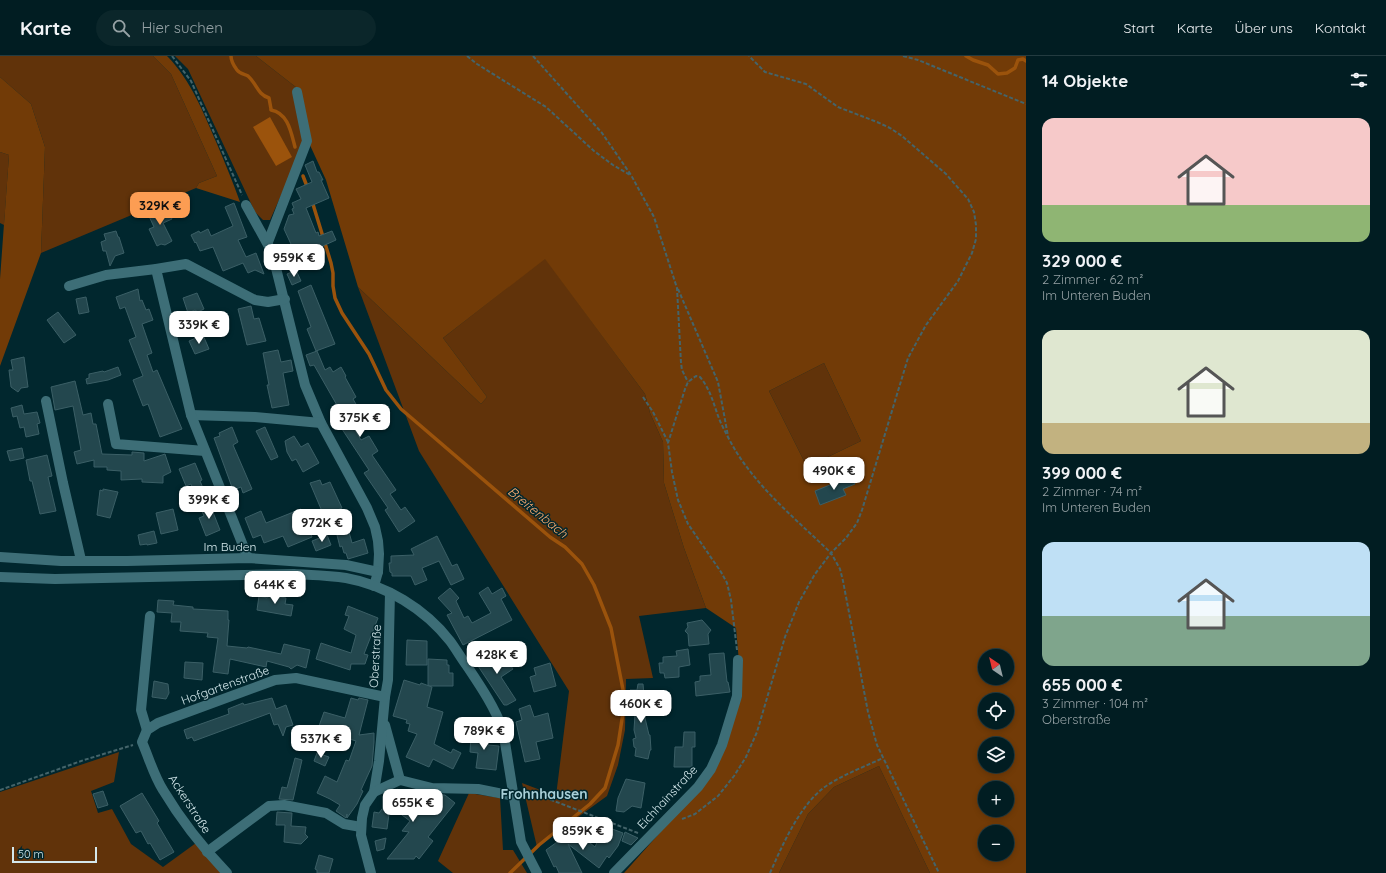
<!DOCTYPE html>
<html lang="de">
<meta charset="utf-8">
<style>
body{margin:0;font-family:Quicksand,sans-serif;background:#0b262a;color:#f1f3f6;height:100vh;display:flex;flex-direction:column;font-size:15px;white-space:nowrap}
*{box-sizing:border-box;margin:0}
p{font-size:13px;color:#96a2a5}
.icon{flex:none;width:22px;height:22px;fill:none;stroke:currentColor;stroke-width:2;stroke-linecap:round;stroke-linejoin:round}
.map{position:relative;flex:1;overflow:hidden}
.panel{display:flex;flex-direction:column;background:#011d22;width:360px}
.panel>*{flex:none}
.needle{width:26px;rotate:325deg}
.fabs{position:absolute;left:978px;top:593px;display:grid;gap:8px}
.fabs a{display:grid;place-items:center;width:36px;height:36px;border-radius:50%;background:#011d22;box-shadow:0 2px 6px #0003,0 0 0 1px #233b40;font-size:20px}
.scale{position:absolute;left:12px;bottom:10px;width:85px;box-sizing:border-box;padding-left:4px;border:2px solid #d4e8ec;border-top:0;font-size:11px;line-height:14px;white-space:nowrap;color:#d4e8ec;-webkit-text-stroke:3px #01272e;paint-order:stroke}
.price{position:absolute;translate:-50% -34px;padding:0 9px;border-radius:8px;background:#fff;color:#222;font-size:13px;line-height:26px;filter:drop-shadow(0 1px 2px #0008)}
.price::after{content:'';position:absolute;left:50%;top:24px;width:12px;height:9px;margin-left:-6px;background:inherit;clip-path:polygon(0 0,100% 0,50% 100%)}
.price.on{background:#fc9d53;color:#111}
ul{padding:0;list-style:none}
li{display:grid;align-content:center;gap:8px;height:212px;padding:0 16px}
li span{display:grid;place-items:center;height:124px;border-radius:12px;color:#555}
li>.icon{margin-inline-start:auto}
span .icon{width:72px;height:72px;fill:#fffc;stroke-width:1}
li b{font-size:17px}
h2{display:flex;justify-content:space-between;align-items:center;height:48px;padding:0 16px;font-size:17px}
header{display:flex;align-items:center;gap:24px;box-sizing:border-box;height:56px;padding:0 20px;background:#011d22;border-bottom:1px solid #233b40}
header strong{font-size:19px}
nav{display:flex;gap:22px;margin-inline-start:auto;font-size:14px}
.search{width:280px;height:36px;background:#0b262a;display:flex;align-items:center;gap:10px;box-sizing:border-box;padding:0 14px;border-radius:22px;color:#96a2a5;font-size:15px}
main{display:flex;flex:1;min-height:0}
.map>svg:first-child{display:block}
.green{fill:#61330a}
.forest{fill:#723b07;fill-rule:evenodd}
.water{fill:#9b530c}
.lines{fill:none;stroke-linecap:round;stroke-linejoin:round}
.stream{stroke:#9b530c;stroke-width:3.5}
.building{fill:#23474e;stroke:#3b5f66}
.path{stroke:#44646a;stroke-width:2;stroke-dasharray:4 2;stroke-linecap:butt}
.minor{stroke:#3d6e77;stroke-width:10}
.tertiary{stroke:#3d6e77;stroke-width:10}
.labels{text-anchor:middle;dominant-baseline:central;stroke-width:3;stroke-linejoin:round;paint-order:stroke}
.street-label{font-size:12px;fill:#d4e8ec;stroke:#01272e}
.water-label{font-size:13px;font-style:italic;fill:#f9aa6e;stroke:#01272e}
.quarter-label{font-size:14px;font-weight:bold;fill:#a9d0d8;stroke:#01272e}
</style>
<header>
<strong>Karte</strong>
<div class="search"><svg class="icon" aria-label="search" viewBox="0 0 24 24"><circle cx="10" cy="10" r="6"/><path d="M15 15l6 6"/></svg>Hier suchen</div>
<nav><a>Start</a><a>Karte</a><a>Über uns</a><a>Kontakt</a></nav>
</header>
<main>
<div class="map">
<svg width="1026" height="817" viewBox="0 0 1026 817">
<rect width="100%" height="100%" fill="#01272e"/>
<g class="green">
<path d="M0 0H153L171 18 217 120 199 127 196 132 41 197 45 91 31 48 0 21Z"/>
<path d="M175 0H256L297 32 305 86 270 164H263L255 156 188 13Z"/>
<path d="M0 96 9 99 4 169 0 167Z"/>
<path d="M545 202 645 338 650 357 663 386 664 427 684 492 706 552 639 560 653 622 626 623 625 674 618 709 607 740 537 791 522 727 556 740 569 635 419 395 358 231 481 348 487 341 443 282Z"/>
<path d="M824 307 861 385 807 411 769 335Z"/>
<path d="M119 696 114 726 91 735 98 757 112 753 131 788 163 811 196 787 222 817H0V736Z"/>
<path d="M879 710 930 817H779L808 758 834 731Z"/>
<path d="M469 737 500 742 503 794H513L527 817H453L438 805Z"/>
</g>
<g class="forest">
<path d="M153 0H167C191 24 204 58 217 88 225 107 233 126 240 146L196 132 199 127 217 120 171 18Z"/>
<path d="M256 0H1026V817H930L879 710 834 731 808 758 779 817H624L713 717 742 640 736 572 706 552 684 492 664 427 663 386 650 357 645 338 545 203 443 282 487 341 481 348 358 231 326 124 309 87 297 32ZM824 307 861 385 807 411 769 335ZM985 600H1007V622H985ZM985 644H1007V666H985ZM985 688H1007V710H985ZM985 732H1007V754H985ZM985 776H1007V798H985Z"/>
<path d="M0 21 31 48 45 91 41 197 0 310V223L9 99 0 96Z"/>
</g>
<path class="water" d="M270 61 292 101 276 110 253 71Z"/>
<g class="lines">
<g class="stream">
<path d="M231 0C231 5 234 10 237 14 240 18 245 18 248 20 257 28 257 38 269 42L271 53"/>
<path d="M966 0 973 4 988 9 998 18 1007 17 1015 12 1018 4 1023 3 1026 5"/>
<path d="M271 54C288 57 291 76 295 91"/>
<path d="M303 120 308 133"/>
<path d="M312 145 331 207 333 217V230L335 242 342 257 369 298 386 334 401 353 550 481 565 491 582 508 594 529 611 572 625 644 618 689 605 732 590 748 539 789 510 817"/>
</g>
</g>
<g class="building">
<path d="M313 105 317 116H319L323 124H321L329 142 306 152 316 177 318 176 319 180 332 175 336 184 316 193 320 205 302 212 284 173 289 159 294 158 292 153 294 152 292 147 301 143 296 133 312 126 305 109Z"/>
<path d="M234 147 247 181 238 184 246 201 256 197 264 218 255 214 248 217 243 207 223 215 213 191 200 195 196 186 195 187 191 179 199 175 200 177 208 173 211 180 233 170 225 151Z"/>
<path d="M166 150 172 163 163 167 172 185 165 189 161 188 157 190 149 173 154 171 148 158Z"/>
<path d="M116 175 118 181H119L124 197 115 200 110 210 106 195H103L101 186 106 184 104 178Z"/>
<path d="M296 214 301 225 292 229 287 218Z"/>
<path d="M311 229 335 288 316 295 307 273 311 271 298 235Z"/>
<path d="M138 233 140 245 142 244 146 254 149 253 153 264 142 268 152 297 147 299 153 316 157 314 182 373 160 381 148 348 143 350 133 324 143 320 129 284 136 281 125 251 120 253 116 241Z"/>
<path d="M197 237 204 253 198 256 195 254 188 257 183 242Z"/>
<path d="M86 241 89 256 79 258 76 243Z"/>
<path d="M251 250 254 263 259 262 266 285 247 289 238 253Z"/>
<path d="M58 256 76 279 64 287 47 264Z"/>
<path d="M203 279 209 293 195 298 189 285Z"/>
<path d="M278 294 281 306 291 304 293 315 283 317 289 349 272 352 267 329H269L263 297Z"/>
<path d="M317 295 325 314 330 311 333 316 341 311 346 320 345 321 356 341 353 343 364 362 352 369 361 384 369 380 378 395 372 399 396 434 390 438 401 454 405 451 415 465 399 476 385 454 388 452 364 417 369 414 340 370 342 369 333 354 338 351 314 309 310 310 306 299Z"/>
<path d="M24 301 28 331 21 332 18 336 11 331 9 314H13L11 304Z"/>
<path d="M118 311 121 319 108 324 87 328 86 323 89 322V318L103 315 104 316Z"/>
<path d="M75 325 83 359 91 357 93 368H96L102 398 132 399V396L144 397V405L165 398 171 416 163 420V427L142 426V423L121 424V415L107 414V411H94V404L77 408 74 396 81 394 73 350 55 354 51 331Z"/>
<path d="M22 349 24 358 37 356 40 367 37 368 39 378 26 381 24 371 20 372 17 360 13 361 11 352Z"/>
<path d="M232 371 238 386 233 389 252 433 243 437 241 431 233 434 214 382 220 380 219 377Z"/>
<path d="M265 371 278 401 271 404 256 375Z"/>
<path d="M294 380 301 391 308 387 319 407 303 416 296 403 292 405 287 396 285 385Z"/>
<path d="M22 392 24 402 10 405 7 395Z"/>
<path d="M47 399 52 420 48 421 56 455 40 458 32 425H30L26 404Z"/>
<path d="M195 407 202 424 200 425 206 439 196 440 191 428 186 430 179 413Z"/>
<path d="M852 420 855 428 843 433 846 439 820 449 815 435Z"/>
<path d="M320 424 322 429 330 426 342 452 324 460 310 427Z"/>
<path d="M103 433 118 436 110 462 97 459 100 434 103 435Z"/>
<path d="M209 446 220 474 206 480 199 462 204 460 199 448Z"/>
<path d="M173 453 178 474 161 478 156 457Z"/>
<path d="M301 453 312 481 288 491 283 480 264 487 261 479 253 482 245 462 261 455 266 467Z"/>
<path d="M154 475 157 487 147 489V488L140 489 138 479Z"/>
<path d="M349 476 352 487 364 483 368 497 348 503 346 497H344L342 490 340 491 337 479Z"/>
<path d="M327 479 331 489 316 495 312 485Z"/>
<path d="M437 480 452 510 457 508 464 523 451 529 439 505 422 512 427 524 415 529 411 520H392V517L390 516 389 507H391V500L414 499 411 493Z"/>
<path d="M488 531 492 538 502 532 506 540 501 543 512 564 463 589 447 559 452 557 438 542 450 532 459 542 456 545 464 562 468 560 472 567 491 557 479 537Z"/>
<path d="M268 539 286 542 285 548 293 549 291 560 257 554 259 540 267 542Z"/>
<path d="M158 544 174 545 173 549 193 551V553L228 555V564H229L227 590 247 592 248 591 281 598 284 588 310 594 306 612 297 609 291 613 289 611 267 605 266 611 230 603 228 618 213 616 218 582 207 581 208 577 180 575 181 566H171L172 557 157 556Z"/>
<path d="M348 550 378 562 364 598 368 599 365 608H351L350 614 316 603 321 587 351 597 356 579 344 573 349 560 345 559Z"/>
<path d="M702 564 711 574 708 578 709 588 689 590 688 578 685 575 688 571 687 567Z"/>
<path d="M407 584 427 585V609H406Z"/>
<path d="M495 591 502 601 504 600 513 613 501 621 516 644 507 649H504L476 607 490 598 488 596Z"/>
<path d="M688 593 690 609 679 611V621L665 622 664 617H660L659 607H663V601L677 600 676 595Z"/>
<path d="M724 597 727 626H728L730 636 696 640 695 626 700 625V620L711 619 709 598Z"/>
<path d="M428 603 447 604V609H449V617H453V630H428Z"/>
<path d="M185 606 203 607 202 624 184 622Z"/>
<path d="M550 607 556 630 534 636 530 621 536 619 534 612Z"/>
<path d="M404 624 420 629 421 627 432 631 427 651 443 656 434 688 451 697 453 693 461 697 453 713 433 703 429 711 406 701 417 678 408 675 410 668 406 667 407 664 393 660Z"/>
<path d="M154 625 168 628 169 637 166 643 152 641Z"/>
<path d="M638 628H643L645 650H646L645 662 649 679H650L651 694H650L648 703 635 700 636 692 634 691 633 683 636 682 634 674 636 643H630V634H637Z"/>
<path d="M272 642 276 653 286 649 293 669 286 671 283 680 278 668 274 669 270 657 194 685 192 681 187 683 184 674 229 658 228 653 243 647 244 649Z"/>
<path d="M351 642 358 644 359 642 368 644 359 679 374 677V686L372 710 361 734 363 735 357 748 347 762V758L346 762 336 755 340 749 330 743 317 737 325 720 337 726 346 704 349 705 356 685 340 680 336 691 325 687 329 676 322 674 323 671 319 670 324 656 345 662Z"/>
<path d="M530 649 534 661 548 657 553 682 536 686 540 703 525 706 516 666 522 664 519 653Z"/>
<path d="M488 673V689L499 690 496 714 476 712 478 697 470 696 471 680H478L477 676Z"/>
<path d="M684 676H695V691H692V711H674L675 691H683Z"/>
<path d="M317 697 329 701 325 710 314 705Z"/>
<path d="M295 702 302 704 293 744 279 743 282 731 287 732Z"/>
<path d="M626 723 645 727 641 752 632 750 624 756 616 755 618 742Z"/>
<path d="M397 733 425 753 428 749 432 752 442 739H445L455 747 428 781 433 785 419 803 416 800 414 803H387L409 776 402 775 410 765 390 750 387 773 372 771 374 756 379 757Z"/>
<path d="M103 735 108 749 98 752 93 738Z"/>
<path d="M142 737 159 765 157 767 174 796 160 804 150 787 148 788 141 775 136 777 120 750Z"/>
<path d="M277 756 292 757 291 770 306 771 305 778 308 781 301 788 284 786 285 769H276Z"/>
<path d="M607 771 623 777 618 790 609 802 607 800 599 812 568 788 582 817H559L556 810 554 811 546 794 571 776 579 778 595 791 598 784 601 786Z"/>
<path d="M625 776 638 782 631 789 622 785Z"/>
<path d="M386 782 384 793 377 795 375 785Z"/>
<path d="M319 799 333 803 329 817H317V814L315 813Z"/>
</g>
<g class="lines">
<g class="path">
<path d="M172 0 191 25 242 139"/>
<path d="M467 0 477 8 546 51 594 95 613 109 630 119"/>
<path d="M533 0 602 77 631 119 654 161 677 232 681 307 682 314 688 326"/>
<path d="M903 0 918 4 1026 48"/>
<path d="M678 233 718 326 728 380"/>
<path d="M643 341 653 356 668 386"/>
<path d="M737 594 731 544 727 527 721 516 688 468 678 444 672 416 668 387 685 333 688 326 696 320 700 321C711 334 714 350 720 365 725 376 731 387 737 397 762 436 798 465 831 497L840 513 843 525 868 656 877 689 939 817"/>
<path d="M0 734 84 704 133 689"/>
<path d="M522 734H525L638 777"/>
<path d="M682 763 695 758 718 740 734 720 746 701 757 676 785 581 799 546 815 518 831 497 846 482 857 467 862 454 908 302 926 269 958 225 972 197 976 183V169L974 156 968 143 946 118 902 80 890 72 877 66 838 51 806 28 765 16 749 0"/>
<path d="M770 817C783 788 802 743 831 727 847 717 866 710 883 702"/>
</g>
<g class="minor">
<path d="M246 149 272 196 305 329 321 367 367 452 375 471 378 485 379 498 378 516 374 530"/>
<path d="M268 186 307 85 297 36"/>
<path d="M69 230 106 219 156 213"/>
<path d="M46 345 63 427 81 504"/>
<path d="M108 348 116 388 205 395"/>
<path d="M191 359 255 361 321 367"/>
<path d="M0 501 61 505H127L248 502 346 509 378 516"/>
<path d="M248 502 191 359 156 213 186 208 255 244 268 246 285 243"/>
<path d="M385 669 400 724"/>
<path d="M147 674 141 654 150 560"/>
<path d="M400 724 432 732 478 733 514 740"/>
<path d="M374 736 379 705 385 641 388 624 390 537"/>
<path d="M207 796 269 750 284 749 326 757 344 768 361 771"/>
<path d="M227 817C203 792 181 764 163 734 154 720 149 702 142 686L147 674 158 667 275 624 296 622 385 641"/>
<path d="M371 817 361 779 362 762 365 749 374 736 400 724"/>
<path d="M614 817 698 731 711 713 722 689 737 640 738 604"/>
</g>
<path class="tertiary" d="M0 521 55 523 294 518C311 519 329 519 346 522 386 529 425 553 450 585 456 593 461 602 467 610 481 631 494 650 503 674L521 786 537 817"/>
</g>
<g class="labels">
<g class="street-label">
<text x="230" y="490">Im Buden</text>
<text transform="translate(375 600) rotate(-87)">Oberstraße</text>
<text transform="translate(225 629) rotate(-20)">Hofgartenstraße</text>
<text transform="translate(667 741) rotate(-47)">Eichhainstraße</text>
<text transform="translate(190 748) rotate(57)">Ackerstraße</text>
</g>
<g class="water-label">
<text transform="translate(538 456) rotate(39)">Breitenbach</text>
</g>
<g class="quarter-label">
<text x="544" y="738">Frohnhausen</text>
</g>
</g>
</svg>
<div class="fabs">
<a><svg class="needle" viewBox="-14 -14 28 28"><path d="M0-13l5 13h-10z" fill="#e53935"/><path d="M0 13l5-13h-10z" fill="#96a2a5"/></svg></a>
<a><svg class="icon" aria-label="locate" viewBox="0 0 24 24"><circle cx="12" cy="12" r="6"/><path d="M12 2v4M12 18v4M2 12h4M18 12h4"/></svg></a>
<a><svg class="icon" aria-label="layers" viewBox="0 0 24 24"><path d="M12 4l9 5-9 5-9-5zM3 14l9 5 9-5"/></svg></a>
<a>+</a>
<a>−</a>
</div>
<div class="scale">50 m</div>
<b class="price on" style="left:160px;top:170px">329K €</b>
<b class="price" style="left:294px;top:222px">959K €</b>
<b class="price" style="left:199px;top:289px">339K €</b>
<b class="price" style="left:360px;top:382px">375K €</b>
<b class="price" style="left:834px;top:435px">490K €</b>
<b class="price" style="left:209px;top:464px">399K €</b>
<b class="price" style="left:322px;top:487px">972K €</b>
<b class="price" style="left:275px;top:549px">644K €</b>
<b class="price" style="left:497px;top:619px">428K €</b>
<b class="price" style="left:641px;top:668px">460K €</b>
<b class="price" style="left:484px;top:695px">789K €</b>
<b class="price" style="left:321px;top:703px">537K €</b>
<b class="price" style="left:413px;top:767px">655K €</b>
<b class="price" style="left:583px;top:795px">859K €</b>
</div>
<section class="panel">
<h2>14 Objekte<svg class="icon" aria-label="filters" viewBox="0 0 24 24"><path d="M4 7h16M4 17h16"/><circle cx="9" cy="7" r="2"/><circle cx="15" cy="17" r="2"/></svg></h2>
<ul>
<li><span style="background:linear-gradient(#f6c9c9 70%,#8fb573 0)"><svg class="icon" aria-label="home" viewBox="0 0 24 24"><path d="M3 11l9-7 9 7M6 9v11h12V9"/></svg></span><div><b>329 000 €</b><p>2 Zimmer · 62 m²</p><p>Im Unteren Buden</p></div></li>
<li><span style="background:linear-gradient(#dfe7d0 75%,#c2b280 0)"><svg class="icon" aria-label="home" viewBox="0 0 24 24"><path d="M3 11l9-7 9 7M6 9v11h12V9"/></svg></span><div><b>399 000 €</b><p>2 Zimmer · 74 m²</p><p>Im Unteren Buden</p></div></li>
<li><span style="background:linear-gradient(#bfe0f5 60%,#7fa58c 0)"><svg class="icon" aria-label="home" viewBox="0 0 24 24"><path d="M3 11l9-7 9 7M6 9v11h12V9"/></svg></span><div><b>655 000 €</b><p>3 Zimmer · 104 m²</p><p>Oberstraße</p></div></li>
</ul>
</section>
</main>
